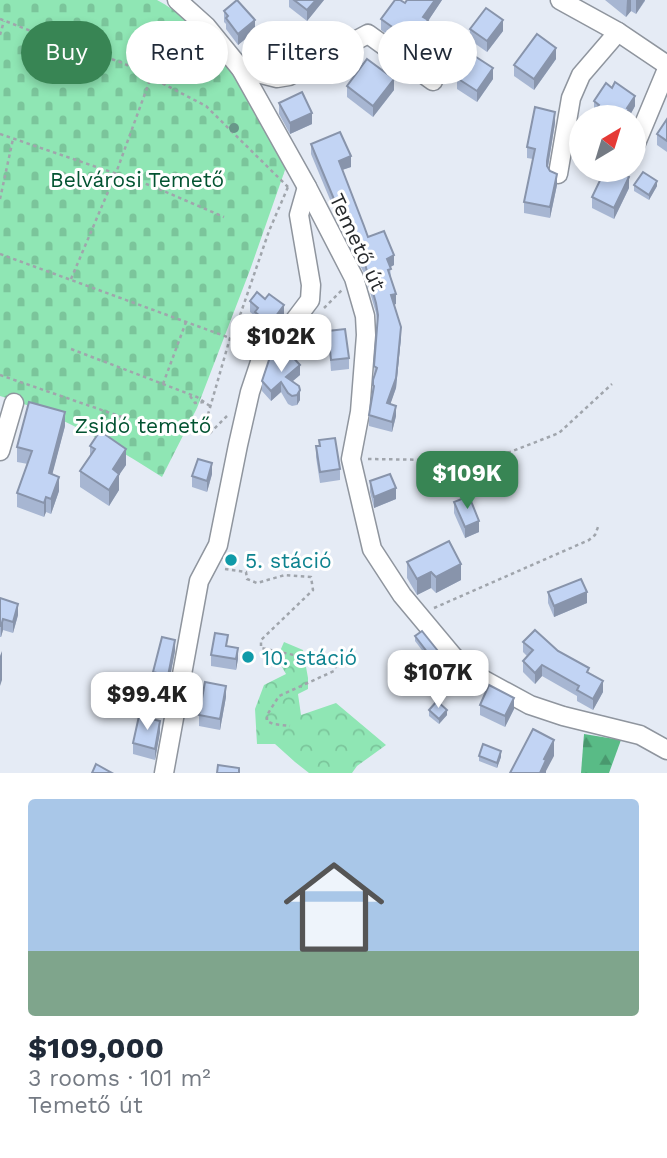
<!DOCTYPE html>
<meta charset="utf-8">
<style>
body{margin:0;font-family:"Work Sans",sans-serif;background:#f6f6f7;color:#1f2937;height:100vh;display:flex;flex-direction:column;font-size:26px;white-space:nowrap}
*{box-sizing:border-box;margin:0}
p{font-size:23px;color:#747a83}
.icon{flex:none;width:38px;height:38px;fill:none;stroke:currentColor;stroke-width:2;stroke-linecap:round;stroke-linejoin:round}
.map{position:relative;height:773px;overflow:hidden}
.side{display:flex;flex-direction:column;background:#fff;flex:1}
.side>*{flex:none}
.top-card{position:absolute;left:21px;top:21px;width:626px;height:63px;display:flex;gap:14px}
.needle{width:46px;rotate:38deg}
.controls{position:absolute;left:569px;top:105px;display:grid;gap:14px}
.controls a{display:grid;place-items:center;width:77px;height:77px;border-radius:50%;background:#fff;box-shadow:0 4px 10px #0003;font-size:35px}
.price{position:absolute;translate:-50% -60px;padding:0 16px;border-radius:14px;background:#fff;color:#222;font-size:23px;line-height:46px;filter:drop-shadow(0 2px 4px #0008)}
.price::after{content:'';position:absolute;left:50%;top:42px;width:21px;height:16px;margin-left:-10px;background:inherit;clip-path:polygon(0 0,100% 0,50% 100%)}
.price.on{background:#388554;color:#fff}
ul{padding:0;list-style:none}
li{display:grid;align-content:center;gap:14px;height:371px;padding:0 28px}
li span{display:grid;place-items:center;height:217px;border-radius:7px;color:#555}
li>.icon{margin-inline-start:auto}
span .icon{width:126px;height:126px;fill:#fffc;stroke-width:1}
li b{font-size:30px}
.pill{padding:0 24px;border-radius:32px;background:#fff;box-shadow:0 4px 10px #0003;font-size:24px;line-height:63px}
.pill.on{background:#388554;color:#fff}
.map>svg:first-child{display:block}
.forest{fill:url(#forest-firs)}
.cemetery{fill:url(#cemetery-stones)}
.park{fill:url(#park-crowns)}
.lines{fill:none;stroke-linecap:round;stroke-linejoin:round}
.minor-casing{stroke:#8f959e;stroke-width:21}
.path{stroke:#a0a5ac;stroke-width:2.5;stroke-dasharray:3.5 3.5;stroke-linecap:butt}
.minor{stroke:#fff;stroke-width:18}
.tree{fill:#689789}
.wall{fill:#a7b6d2}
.shaded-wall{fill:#8894ab}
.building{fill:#c2d4f4;stroke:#8894ab;stroke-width:2}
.culture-dot{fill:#0f9aa8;stroke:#fff;stroke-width:2.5}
.labels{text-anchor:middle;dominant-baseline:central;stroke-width:6;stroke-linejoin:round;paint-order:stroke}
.park-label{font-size:21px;fill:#025331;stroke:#fff}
.street-label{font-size:21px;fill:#26292c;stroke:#fff}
.culture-label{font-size:21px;fill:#0d838f;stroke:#fff;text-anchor:start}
</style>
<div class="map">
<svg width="667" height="773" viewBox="0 0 667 773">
<defs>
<pattern id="forest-firs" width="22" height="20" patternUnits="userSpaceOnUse" patternTransform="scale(1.75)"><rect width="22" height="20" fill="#59bb86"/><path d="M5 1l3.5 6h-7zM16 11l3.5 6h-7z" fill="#49986e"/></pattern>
<pattern id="cemetery-stones" width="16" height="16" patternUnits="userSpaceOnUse" patternTransform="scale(1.75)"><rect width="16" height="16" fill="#8fe6b4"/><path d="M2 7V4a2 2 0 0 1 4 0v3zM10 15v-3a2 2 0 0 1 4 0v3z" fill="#7bc59b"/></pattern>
<pattern id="park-crowns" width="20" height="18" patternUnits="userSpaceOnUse" patternTransform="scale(1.75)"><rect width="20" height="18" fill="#8fe6b4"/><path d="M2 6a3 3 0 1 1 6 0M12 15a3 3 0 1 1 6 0" fill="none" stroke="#7bc59b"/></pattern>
</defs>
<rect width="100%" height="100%" fill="#e5ebf5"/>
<path class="forest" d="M584 734 621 740 609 773H581Z"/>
<path class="cemetery" d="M0 0H157C217 32 250 103 284 159L285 170 250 270 197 408 162 477C112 445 57 413 0 396Z"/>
<path class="park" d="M284 642 303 650 308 678V689L298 694 301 715 336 703 386 745 357 766 352 773H309L295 762 275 744H257L255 709 264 685 286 674 277 658Z"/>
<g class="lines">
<g class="minor-casing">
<g id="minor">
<path d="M177 0 206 26 241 69 307 187 354 278 365 316 366 335 360 412 351 459 372 549 402 595 453 656 473 674 530 705 563 716 640 735 667 750"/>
<path d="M560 0 618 32 667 65"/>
<path d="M241 69 277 78 289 76 368 34 433 81"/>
<path d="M634 148 667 69"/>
<path d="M558 174 571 98 581 75 618 32"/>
<path d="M0 451 14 403"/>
<path d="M164 773 199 581 218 545 238 445 250 392 260 362 276 345 310 300 311 285 299 215 307 187"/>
</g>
</g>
<g class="path">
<path d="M0 19 57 41 123 63 206 106 288 187"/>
<path d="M0 35 4 21"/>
<path d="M0 134 152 186 224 217"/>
<path d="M0 199 13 139"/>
<path d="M0 254 230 338"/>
<path d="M71 279 116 173 151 77"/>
<path d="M324 308 342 290"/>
<path d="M237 327 259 339"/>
<path d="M71 349 197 397 210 406"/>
<path d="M0 375 122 417"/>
<path d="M163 384 186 322"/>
<path d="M190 396 195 403 204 402"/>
<path d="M227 416 210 433 203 432 230 338 236 327 269 231 288 187"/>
<path d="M368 459 440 460 475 458 510 452 559 433 612 384"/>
<path d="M225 569 246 572 247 579 257 583 285 575 311 577 313 590 261 640V648L308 658 331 659 336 666 334 671 279 696 267 715V721L273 724 290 726"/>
<path d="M434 608 589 540 595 535 598 527"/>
</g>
<use href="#minor" class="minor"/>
</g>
<circle class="tree" cx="234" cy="128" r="5"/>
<g class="wall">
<path d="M289 0H324L307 21 289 7Z"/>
<path d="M407 0H442L428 21V31L412 52 381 30V19L405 3Z"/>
<path d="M605 0H645V1L636 14 631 11 626 17Z"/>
<path d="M224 11 255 31 238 45 226 29V24L224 22Z"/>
<path d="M470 29 503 31 487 52 470 40Z"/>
<path d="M556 59 534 90 514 76V65Z"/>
<path d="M457 78 493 79 477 102 457 89Z"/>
<path d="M347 86 394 90 373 117 347 97Z"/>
<path d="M594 101 635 106 629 117H595V113L594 112Z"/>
<path d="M279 103 312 124 290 134 279 114Z"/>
<path d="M667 119V152L657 145V134Z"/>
<path d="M555 123 548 167 557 185 550 218 524 213V202L533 159 527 158V147Z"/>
<path d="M311 144 351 167 342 170 368 237 394 265 390 267 391 278 396 304 394 305 401 337 396 388 390 404 396 416 392 432 369 426V415L374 377 377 322 376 313 365 275 346 238 311 154Z"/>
<path d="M634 185 657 186 649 200 634 191Z"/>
<path d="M629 188 614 219 592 208V197Z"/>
<path d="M250 301 284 316 270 335 255 323V316L250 312Z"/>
<path d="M328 331 349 358V369L331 371Z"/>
<path d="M300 375 292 381 300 400 297 405 292 406 288 404 281 392 271 401 262 391V381Z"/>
<path d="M65 426 52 474 59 491 51 514 46 512 44 517 17 507V493L28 464 17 462V447Z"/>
<path d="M319 440 340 469V480L320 483 316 457V446H319Z"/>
<path d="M90 446 126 465 119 475V490L109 506 80 487V471L90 456Z"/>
<path d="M212 474 207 492 192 487V476Z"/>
<path d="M370 481 396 499 374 508 370 492Z"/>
<path d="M454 502 479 532 465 538 454 513Z"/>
<path d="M407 562 461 580 436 593 431 588 417 595 407 578Z"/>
<path d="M548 592 587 603 554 617 548 603Z"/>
<path d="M0 598 18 615 13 633 3 630 1 637H0Z"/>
<path d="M415 636 438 656 431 662 415 641Z"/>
<path d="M523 642 558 651 589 673 603 692 593 710 577 701V696L542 676 535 684 523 672V661L527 656 523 652Z"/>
<path d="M228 646 238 659 236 670 211 666V655Z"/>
<path d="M175 651 168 687 153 683V672Z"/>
<path d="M226 697 220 730 199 726V715Z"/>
<path d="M480 705 514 709 505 727 480 715Z"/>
<path d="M429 710 447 715 439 724 429 716Z"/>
<path d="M160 732 155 760 133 754V743Z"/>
<path d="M479 756 501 757 497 768 479 761Z"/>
</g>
<g class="shaded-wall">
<path d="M316 0H324L307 21V10Z"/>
<path d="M435 0H442L428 21V31L412 52V41L423 17Z"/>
<path d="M627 0H631V11L626 17Z"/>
<path d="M636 0H645L636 14Z"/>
<path d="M255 20V31L238 45V34Z"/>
<path d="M503 20V31L487 52V41Z"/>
<path d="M556 48V59L534 90V79Z"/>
<path d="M493 68V79L477 102V91Z"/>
<path d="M394 79V90L373 117V106Z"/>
<path d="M635 96V106L629 117H623L627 108Z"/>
<path d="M555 112V123L547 172V161Z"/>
<path d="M312 113V124L290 134V123Z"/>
<path d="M351 156V167L339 171V161Z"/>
<path d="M557 174V185L550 218V207Z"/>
<path d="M629 177V188L614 219V208Z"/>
<path d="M657 181V186L649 200V195Z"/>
<path d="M394 255V265L387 269V259Z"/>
<path d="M396 294V304L391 305V295Z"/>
<path d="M284 305V316L270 335V324Z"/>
<path d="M401 327V337L396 388 387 414V403Z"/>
<path d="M300 365V375L286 387V377Z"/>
<path d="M281 382V392L271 401V391Z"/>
<path d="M300 390V400L297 405V395Z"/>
<path d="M396 406V416L392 432V422Z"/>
<path d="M65 412V426L49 487V473Z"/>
<path d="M126 449V465L119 475V490L109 506V490L113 469Z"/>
<path d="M212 463V474L207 492V481Z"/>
<path d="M59 477V491L51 514V499Z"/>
<path d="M396 488V499L374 508V497Z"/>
<path d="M46 497V512L44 517V503Z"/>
<path d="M479 521V532L465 538V527Z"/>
<path d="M461 564V580L436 593V577Z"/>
<path d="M431 572V588L417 595V579Z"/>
<path d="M587 592V603L554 617V606Z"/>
<path d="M18 604V615L13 633V622Z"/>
<path d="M3 619V630L1 637V626Z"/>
<path d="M175 640V651L168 687V676Z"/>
<path d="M238 648V659L236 670V659Z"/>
<path d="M2 651V680L0 686V656Z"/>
<path d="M438 651V656L431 662V657Z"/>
<path d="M542 665V676L535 684V673Z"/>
<path d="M603 681V692L593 710V699Z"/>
<path d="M226 686V697L220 730V719Z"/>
<path d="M514 698V709L505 727V716Z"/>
<path d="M447 710V715L439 724V719Z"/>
<path d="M160 721V732L155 760V749Z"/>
<path d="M554 740V756L546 771V773H540L544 759Z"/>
<path d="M501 751V757L497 768V763Z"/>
</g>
<g class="building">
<path d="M237 0 255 20 238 34 226 18 228 16 224 11Z"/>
<path d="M294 0H316L307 10Z"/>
<path d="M395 0H400L405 3 407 0H435L423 17 428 20 412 41 381 19Z"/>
<path d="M486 8 503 20 487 41 470 29Z"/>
<path d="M537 34 556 48 534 79 514 65Z"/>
<path d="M473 55 493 68 477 91 457 78Z"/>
<path d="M367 59 394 79 373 106 347 86Z"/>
<path d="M615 82 635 96 627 108 629 109 623 117H605L595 111 599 105 594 101 606 83 612 88Z"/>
<path d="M302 92 312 113 290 123 279 103Z"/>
<path d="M535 107 555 112 547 161V166L550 171 557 174 550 207 524 202 535 149 527 147Z"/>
<path d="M667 119V141L657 134Z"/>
<path d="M340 132 351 156 339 161 364 226 368 237 384 231 394 255 387 259 391 269 388 270 396 294 391 295 401 327 396 378 387 403 396 406 392 422 369 415 374 386 373 385V380L377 368 374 366 378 315 376 303 365 264 346 228 311 144Z"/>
<path d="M605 170H614L629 177 614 208 592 197Z"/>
<path d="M643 172 657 181 649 195 634 185Z"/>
<path d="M257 292 265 299 269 294 284 305 270 324 255 312 258 308 250 301Z"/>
<path d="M345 329 349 358 331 360 328 331Z"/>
<path d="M289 353 300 365 286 377 299 386 300 390 297 395 292 396 288 393 281 382 271 391 262 381 270 357 282 360Z"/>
<path d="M29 402 65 412 49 473 59 477 51 499 46 497 44 503 17 493 32 451 17 447Z"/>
<path d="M100 431 126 449 113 469 119 474 109 490 80 471 95 449 90 446Z"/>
<path d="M335 438 340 469 320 472 316 446H320L319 440Z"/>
<path d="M198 459 212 463 207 481 192 476Z"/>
<path d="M390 474 396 488 374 497 370 481Z"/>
<path d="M469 496 479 521 465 527 454 502Z"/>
<path d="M449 541 461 564 436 577 431 572 417 579 407 562Z"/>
<path d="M581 579 587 592 554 606 548 592Z"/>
<path d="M0 598 18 604 13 622 3 619 1 626H0Z"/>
<path d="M535 630 558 651 589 668 587 672 603 681 593 699 577 690 579 686 542 665 535 673 523 661 533 650 523 642Z"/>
<path d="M422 631 438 651 431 657 415 636Z"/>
<path d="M215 633 228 635 226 646 238 648 236 659 211 655Z"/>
<path d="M162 637 175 640 168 676 153 672Z"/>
<path d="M205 682 226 686 220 719 199 715Z"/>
<path d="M489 685 514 698 505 716 480 705Z"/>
<path d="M437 701 447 710 439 719 429 710Z"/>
<path d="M139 716 160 721 155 749 133 743Z"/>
<path d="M533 729 554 740 544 759 546 760 540 773H510Z"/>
<path d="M483 744 501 751 497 763 479 756Z"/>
<path d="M96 764 112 773H92Z"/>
<path d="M218 765 239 768V773H217Z"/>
</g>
<g class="culture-dot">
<circle cx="231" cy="560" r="7"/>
<circle cx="248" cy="657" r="7"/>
</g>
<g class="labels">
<g class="park-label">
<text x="137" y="179">Belvárosi Temető</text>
<text x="143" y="425">Zsidó temető</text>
</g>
<g class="street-label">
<text transform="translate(358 242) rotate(65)">Temető út</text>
</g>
<g class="culture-label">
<text x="245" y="560">5. stáció</text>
<text x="262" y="657">10. stáció</text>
</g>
</g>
</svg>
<div class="controls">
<a><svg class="needle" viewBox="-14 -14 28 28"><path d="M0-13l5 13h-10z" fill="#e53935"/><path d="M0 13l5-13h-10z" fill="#747a83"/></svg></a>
</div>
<b class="price" style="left:281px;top:374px">$102K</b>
<b class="price on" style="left:467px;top:511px">$109K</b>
<b class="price" style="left:438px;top:710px">$107K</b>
<b class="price" style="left:147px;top:732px">$99.4K</b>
<div class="top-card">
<a class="pill on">Buy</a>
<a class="pill">Rent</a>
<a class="pill">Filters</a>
<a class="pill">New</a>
</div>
</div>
<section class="side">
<ul>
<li><span style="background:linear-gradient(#a9c7e8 70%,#7fa58c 0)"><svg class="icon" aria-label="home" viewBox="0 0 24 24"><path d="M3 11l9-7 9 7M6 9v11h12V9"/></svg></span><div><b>$109,000</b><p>3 rooms · 101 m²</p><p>Temető út</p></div></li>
</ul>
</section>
